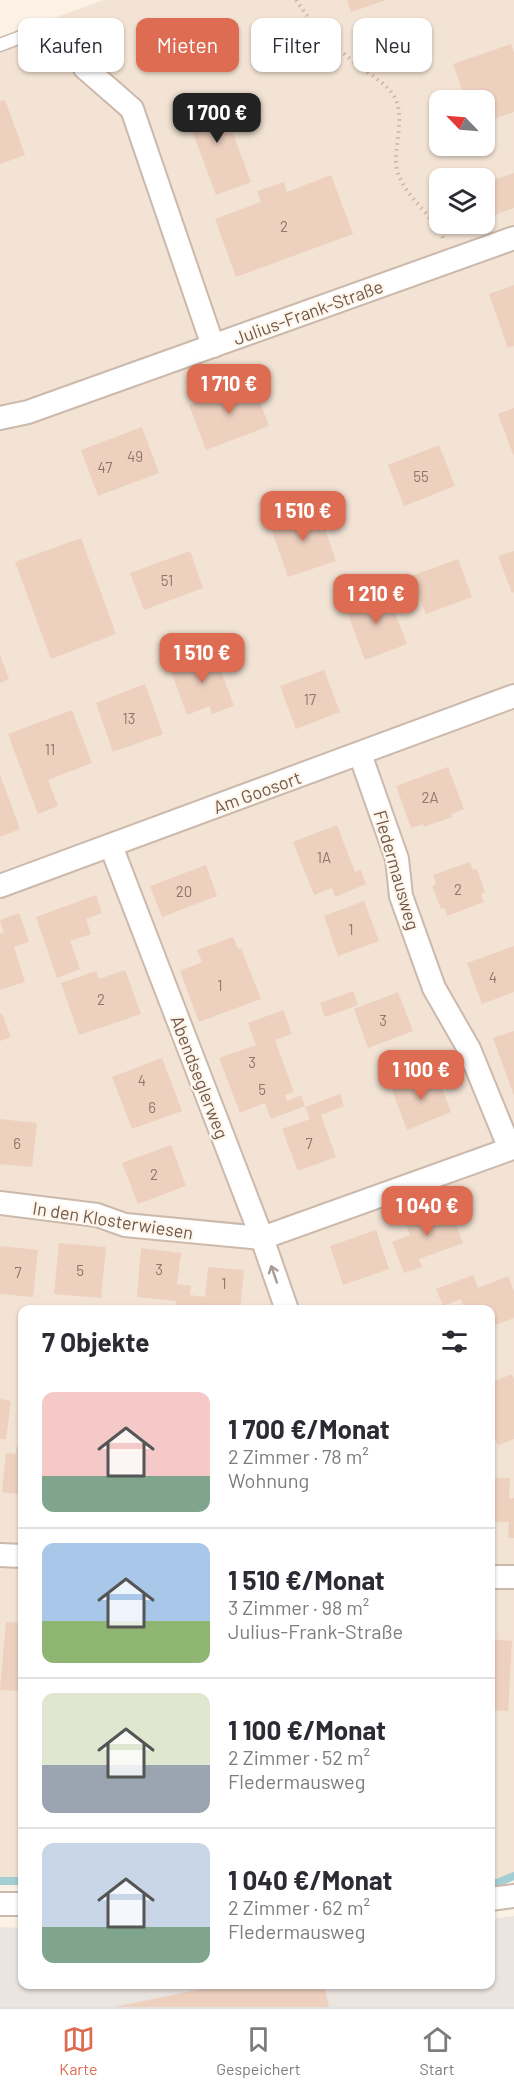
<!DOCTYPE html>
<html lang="de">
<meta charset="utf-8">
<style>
body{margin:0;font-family:Barlow,sans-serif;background:#f2f2f3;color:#2b2b33;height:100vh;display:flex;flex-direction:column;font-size:22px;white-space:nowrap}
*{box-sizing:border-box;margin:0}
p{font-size:20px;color:#7c7c81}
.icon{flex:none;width:33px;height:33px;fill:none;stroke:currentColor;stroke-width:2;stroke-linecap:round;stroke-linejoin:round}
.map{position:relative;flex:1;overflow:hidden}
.panel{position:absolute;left:18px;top:1305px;width:477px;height:684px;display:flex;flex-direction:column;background:#fff;border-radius:12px;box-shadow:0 2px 4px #0004}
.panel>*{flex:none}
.guide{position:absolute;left:18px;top:18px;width:478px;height:54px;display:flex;gap:12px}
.needle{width:39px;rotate:295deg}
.controls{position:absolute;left:429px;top:90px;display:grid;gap:12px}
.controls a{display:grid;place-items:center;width:66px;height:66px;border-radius:12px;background:#fff;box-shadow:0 2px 4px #0004;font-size:30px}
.price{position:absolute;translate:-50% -51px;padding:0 14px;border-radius:12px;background:#dd6c52;color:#fff;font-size:20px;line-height:39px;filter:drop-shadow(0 2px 3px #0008)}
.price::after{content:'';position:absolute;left:50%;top:36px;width:18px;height:14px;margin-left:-9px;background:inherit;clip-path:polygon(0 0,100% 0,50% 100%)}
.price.on{background:#222;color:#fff}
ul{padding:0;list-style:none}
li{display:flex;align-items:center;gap:18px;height:150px;padding:0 24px}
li+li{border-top:2px solid #e1e1e2}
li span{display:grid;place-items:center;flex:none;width:168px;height:120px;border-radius:12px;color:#555}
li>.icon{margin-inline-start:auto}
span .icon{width:72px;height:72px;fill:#fffc;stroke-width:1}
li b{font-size:26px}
h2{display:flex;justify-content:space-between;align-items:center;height:72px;padding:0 24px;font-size:26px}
.chip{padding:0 21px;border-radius:12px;background:#fff;box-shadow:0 2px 4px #0004;font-size:21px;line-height:54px}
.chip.on{background:#dd6c52;color:#fff}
.dock{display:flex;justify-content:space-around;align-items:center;height:84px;border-top:2px solid #e1e1e2;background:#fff;font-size:16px;color:#7c7c81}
.dock a{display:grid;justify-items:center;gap:3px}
.dock .on{color:#dd6c52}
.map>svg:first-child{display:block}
.residential{fill:#f2e3d4;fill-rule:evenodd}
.industrial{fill:#ebe4df}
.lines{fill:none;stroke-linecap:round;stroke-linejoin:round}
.stream{stroke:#a2ced4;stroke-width:8}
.building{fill:#eed0bf}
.service-casing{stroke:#ccb9ac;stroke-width:15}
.minor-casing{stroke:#ccb9ac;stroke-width:26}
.path{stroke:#d3b3a2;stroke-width:4;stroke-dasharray:1.5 4.5;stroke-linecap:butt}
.service{stroke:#fff;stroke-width:12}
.minor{stroke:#fff;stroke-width:22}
.oneway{stroke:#aa9b94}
.labels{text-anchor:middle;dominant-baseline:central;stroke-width:4.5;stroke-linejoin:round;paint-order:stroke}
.number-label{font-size:15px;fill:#917669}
.street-label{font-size:18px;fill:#72584c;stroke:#fef6eb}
</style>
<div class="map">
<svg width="514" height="2007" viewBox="0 0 514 2007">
<rect width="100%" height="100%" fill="#fbf1e5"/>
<path class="residential" d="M104 0H514V1876L497 1883H491L490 1310H22V1881H0V38ZM440 100H484V146H440ZM440 178H484V224H440Z"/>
<path class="industrial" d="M514 1916V2007H0V1927L22 1928V1984H490L491 1919Z"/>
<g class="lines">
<g class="stream">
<path d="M0 1881H22"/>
<path d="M490 1883H497L514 1876"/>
</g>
</g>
<g class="building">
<path d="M347 0H386L351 12Z"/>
<path d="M511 44 514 53V112L484 122V100H466L453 64Z"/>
<path d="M218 93 251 182 216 195 183 106Z"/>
<path d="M5 100 25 155 0 164V101Z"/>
<path d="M514 173V208L494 215 484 190V183Z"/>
<path d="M331 175 353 234 236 277 215 219 261 202 257 191 284 182 287 192Z"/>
<path d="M514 285V346L508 348 489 294Z"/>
<path d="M252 381 269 426 206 450 189 405Z"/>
<path d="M514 408V457L498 414Z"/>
<path d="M142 427 159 473 98 496 81 450Z"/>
<path d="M439 445 455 486 404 506 388 465Z"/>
<path d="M317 506 336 561 288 577 269 522Z"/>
<path d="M81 538 116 634 51 659 15 562Z"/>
<path d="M190 551 203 588 144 610 130 573Z"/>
<path d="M514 551V592L512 593 498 556Z"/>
<path d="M458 559 472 597 426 614 411 576Z"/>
<path d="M386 590 407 644 365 660 345 606Z"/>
<path d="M213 650 234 706 212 714 210 706 187 715 169 666Z"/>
<path d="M0 655 9 679 0 683Z"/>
<path d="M324 670 340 712 296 729 280 686Z"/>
<path d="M145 684 163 734 113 752 96 703Z"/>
<path d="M72 710 92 763 48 780 58 806 38 814 8 734Z"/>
<path d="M448 767 464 809 451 814 452 817 424 827 423 824 411 828 396 786Z"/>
<path d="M0 775 20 829 0 837Z"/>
<path d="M337 825 355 872 361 870 366 884 335 897 332 888 314 895 293 842Z"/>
<path d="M470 862 473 870 477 869 485 892 481 894 484 902 447 916 445 908 441 909 432 886 436 884 433 875Z"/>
<path d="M206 865 217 896 162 917 150 886Z"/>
<path d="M96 895 102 913 86 919 91 934 70 941 80 969 57 978 36 917Z"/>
<path d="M364 901 379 941 338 956 324 916Z"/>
<path d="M19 913 29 942 14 947 25 982 0 990V934L4 933 0 920Z"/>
<path d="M233 937 238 949 241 948 261 999 199 1022 180 971 202 962 197 950Z"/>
<path d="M514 946V992L482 1004 467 963Z"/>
<path d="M125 970 141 1014 79 1035 61 983 96 971 99 979Z"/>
<path d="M353 991 358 1005 325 1017 320 1003Z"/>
<path d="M398 992 413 1031 368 1048 354 1009Z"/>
<path d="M283 1010 292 1034 275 1040 294 1092 285 1095 287 1101 301 1095 305 1106 271 1119 265 1103 240 1113 219 1058 256 1045 248 1023Z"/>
<path d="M0 1014H2L11 1037 0 1041Z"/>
<path d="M514 1031V1096L493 1038Z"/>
<path d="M162 1058 182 1111 132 1129 112 1077Z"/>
<path d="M436 1073 451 1112 407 1130 392 1090Z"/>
<path d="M340 1094 344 1106 321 1115 336 1157 298 1171 282 1129 310 1119 305 1107Z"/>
<path d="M0 1119 37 1123 32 1167 0 1164Z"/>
<path d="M171 1145 186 1186 138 1204 122 1163Z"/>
<path d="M448 1203 463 1243 419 1259 422 1267 404 1273 392 1242 410 1235 404 1219Z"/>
<path d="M376 1230 389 1269 343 1285 330 1246Z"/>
<path d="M59 1243 106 1247 101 1298 54 1294Z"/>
<path d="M0 1246 38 1250 33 1297 0 1294Z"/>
<path d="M141 1248 181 1253 177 1284 191 1286 190 1295 205 1297 208 1267 244 1270 240 1310H175L176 1301 137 1297Z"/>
<path d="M473 1275 478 1288 508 1276 514 1292V1318L490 1327V1310H465L461 1299 443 1306 436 1289Z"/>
<path d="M512 1374 514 1380V1439L498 1445 490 1428V1383Z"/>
<path d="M0 1399 11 1401 6 1439H0Z"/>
<path d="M17 1446H22V1495L2 1492 6 1453 16 1454Z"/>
<path d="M490 1478H510L509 1498H514V1538H508L509 1522H490Z"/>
<path d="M6 1622 22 1623V1691L0 1690Z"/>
<path d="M490 1639 512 1641 508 1711 490 1710Z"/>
<path d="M226 1984H324L329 2007H114Z"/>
</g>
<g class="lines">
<g class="service-casing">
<path id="service" d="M0 45 42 29 85 68"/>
</g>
<g class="minor-casing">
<g id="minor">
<path d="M85 68 132 109 213 346"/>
<path d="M0 418 28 412 514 238"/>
<path d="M111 846 262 1238 287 1310"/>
<path d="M0 886 514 696"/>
<path d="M0 1203 97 1215 125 1225 262 1238 510 1149 469 1049 434 988 401 896 397 859 360 754"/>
<path d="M0 1555 22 1556"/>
<path d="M490 1577H514"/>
<path d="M490 1899 514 1896"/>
<path d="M0 1904H22"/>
</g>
</g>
<path class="path" d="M296 0C313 26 335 47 359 66 370 75 383 81 392 93 408 114 392 148 397 170 405 198 432 213 443 238"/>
<use href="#service" class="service"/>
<use href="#minor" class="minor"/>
</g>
<defs><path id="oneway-shaft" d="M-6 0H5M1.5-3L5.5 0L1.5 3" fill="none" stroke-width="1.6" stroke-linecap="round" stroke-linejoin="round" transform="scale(1.5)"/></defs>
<use class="oneway" href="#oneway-shaft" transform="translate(274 1274) rotate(-109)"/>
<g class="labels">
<g class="number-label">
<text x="284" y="226">2</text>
<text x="135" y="456">49</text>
<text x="105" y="467">47</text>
<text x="421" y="476">55</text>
<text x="167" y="580">51</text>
<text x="310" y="699">17</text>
<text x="129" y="718">13</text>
<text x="50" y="749">11</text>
<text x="430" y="797">2A</text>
<text x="324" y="857">1A</text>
<text x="458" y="889">2</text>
<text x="184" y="891">20</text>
<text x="351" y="929">1</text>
<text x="493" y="977">4</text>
<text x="220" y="985">1</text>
<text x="101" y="999">2</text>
<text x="383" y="1020">3</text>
<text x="252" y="1062">3</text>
<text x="142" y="1080">4</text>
<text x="262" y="1089">5</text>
<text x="152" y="1107">6</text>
<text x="17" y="1143">6</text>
<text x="309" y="1143">7</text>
<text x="154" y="1174">2</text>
<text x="159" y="1269">3</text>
<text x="80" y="1270">5</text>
<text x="18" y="1272">7</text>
<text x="224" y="1283">1</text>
</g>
<g class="street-label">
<text transform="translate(308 312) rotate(-20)">Julius-Frank-Straße</text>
<text transform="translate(257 792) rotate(-20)">Am Goosort</text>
<text transform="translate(397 870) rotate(74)">Fledermausweg</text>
<text transform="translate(200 1077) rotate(69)">Abendseglerweg</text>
<text transform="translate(113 1220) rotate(9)">In den Klosterwiesen</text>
</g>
</g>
</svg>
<div class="controls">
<a><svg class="needle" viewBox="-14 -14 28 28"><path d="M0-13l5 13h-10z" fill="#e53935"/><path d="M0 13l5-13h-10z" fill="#7c7c81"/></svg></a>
<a><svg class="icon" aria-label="layers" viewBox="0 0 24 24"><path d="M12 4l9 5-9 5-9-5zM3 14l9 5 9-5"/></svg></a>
</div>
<b class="price on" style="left:217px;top:144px">1 700 €</b>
<b class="price" style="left:229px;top:415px">1 710 €</b>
<b class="price" style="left:303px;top:542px">1 510 €</b>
<b class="price" style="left:376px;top:625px">1 210 €</b>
<b class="price" style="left:202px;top:684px">1 510 €</b>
<b class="price" style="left:421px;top:1101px">1 100 €</b>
<b class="price" style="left:427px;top:1237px">1 040 €</b>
<div class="guide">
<a class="chip">Kaufen</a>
<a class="chip on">Mieten</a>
<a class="chip">Filter</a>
<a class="chip">Neu</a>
</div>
<section class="panel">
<h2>7 Objekte<svg class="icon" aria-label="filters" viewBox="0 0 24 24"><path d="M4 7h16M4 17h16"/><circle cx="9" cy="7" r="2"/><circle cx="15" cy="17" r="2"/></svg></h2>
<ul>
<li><span style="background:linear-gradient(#f6c9c9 70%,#7fa58c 0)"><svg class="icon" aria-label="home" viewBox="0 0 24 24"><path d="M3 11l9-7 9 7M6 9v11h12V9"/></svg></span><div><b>1 700 €/Monat</b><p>2 Zimmer · 78 m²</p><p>Wohnung</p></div></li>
<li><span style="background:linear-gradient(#a9c7e8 65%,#8fb573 0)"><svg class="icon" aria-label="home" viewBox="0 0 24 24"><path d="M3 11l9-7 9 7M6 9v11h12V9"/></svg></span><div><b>1 510 €/Monat</b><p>3 Zimmer · 98 m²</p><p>Julius-Frank-Straße</p></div></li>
<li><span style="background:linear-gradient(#dfe7d0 60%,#9aa5b1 0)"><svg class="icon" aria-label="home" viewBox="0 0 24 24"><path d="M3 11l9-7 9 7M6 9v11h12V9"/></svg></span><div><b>1 100 €/Monat</b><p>2 Zimmer · 52 m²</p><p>Fledermausweg</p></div></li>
<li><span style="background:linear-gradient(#c9d6e8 70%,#7fa58c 0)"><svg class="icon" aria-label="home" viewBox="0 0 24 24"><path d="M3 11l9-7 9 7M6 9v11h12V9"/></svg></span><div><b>1 040 €/Monat</b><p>2 Zimmer · 62 m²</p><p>Fledermausweg</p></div></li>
</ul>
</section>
</div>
<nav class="dock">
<a class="on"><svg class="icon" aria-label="map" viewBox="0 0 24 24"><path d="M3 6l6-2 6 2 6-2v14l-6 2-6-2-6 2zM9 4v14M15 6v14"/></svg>Karte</a>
<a><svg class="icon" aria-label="saved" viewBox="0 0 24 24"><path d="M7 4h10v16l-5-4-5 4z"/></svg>Gespeichert</a>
<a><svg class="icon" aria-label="home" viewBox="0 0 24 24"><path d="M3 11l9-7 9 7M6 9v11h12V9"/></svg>Start</a>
</nav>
